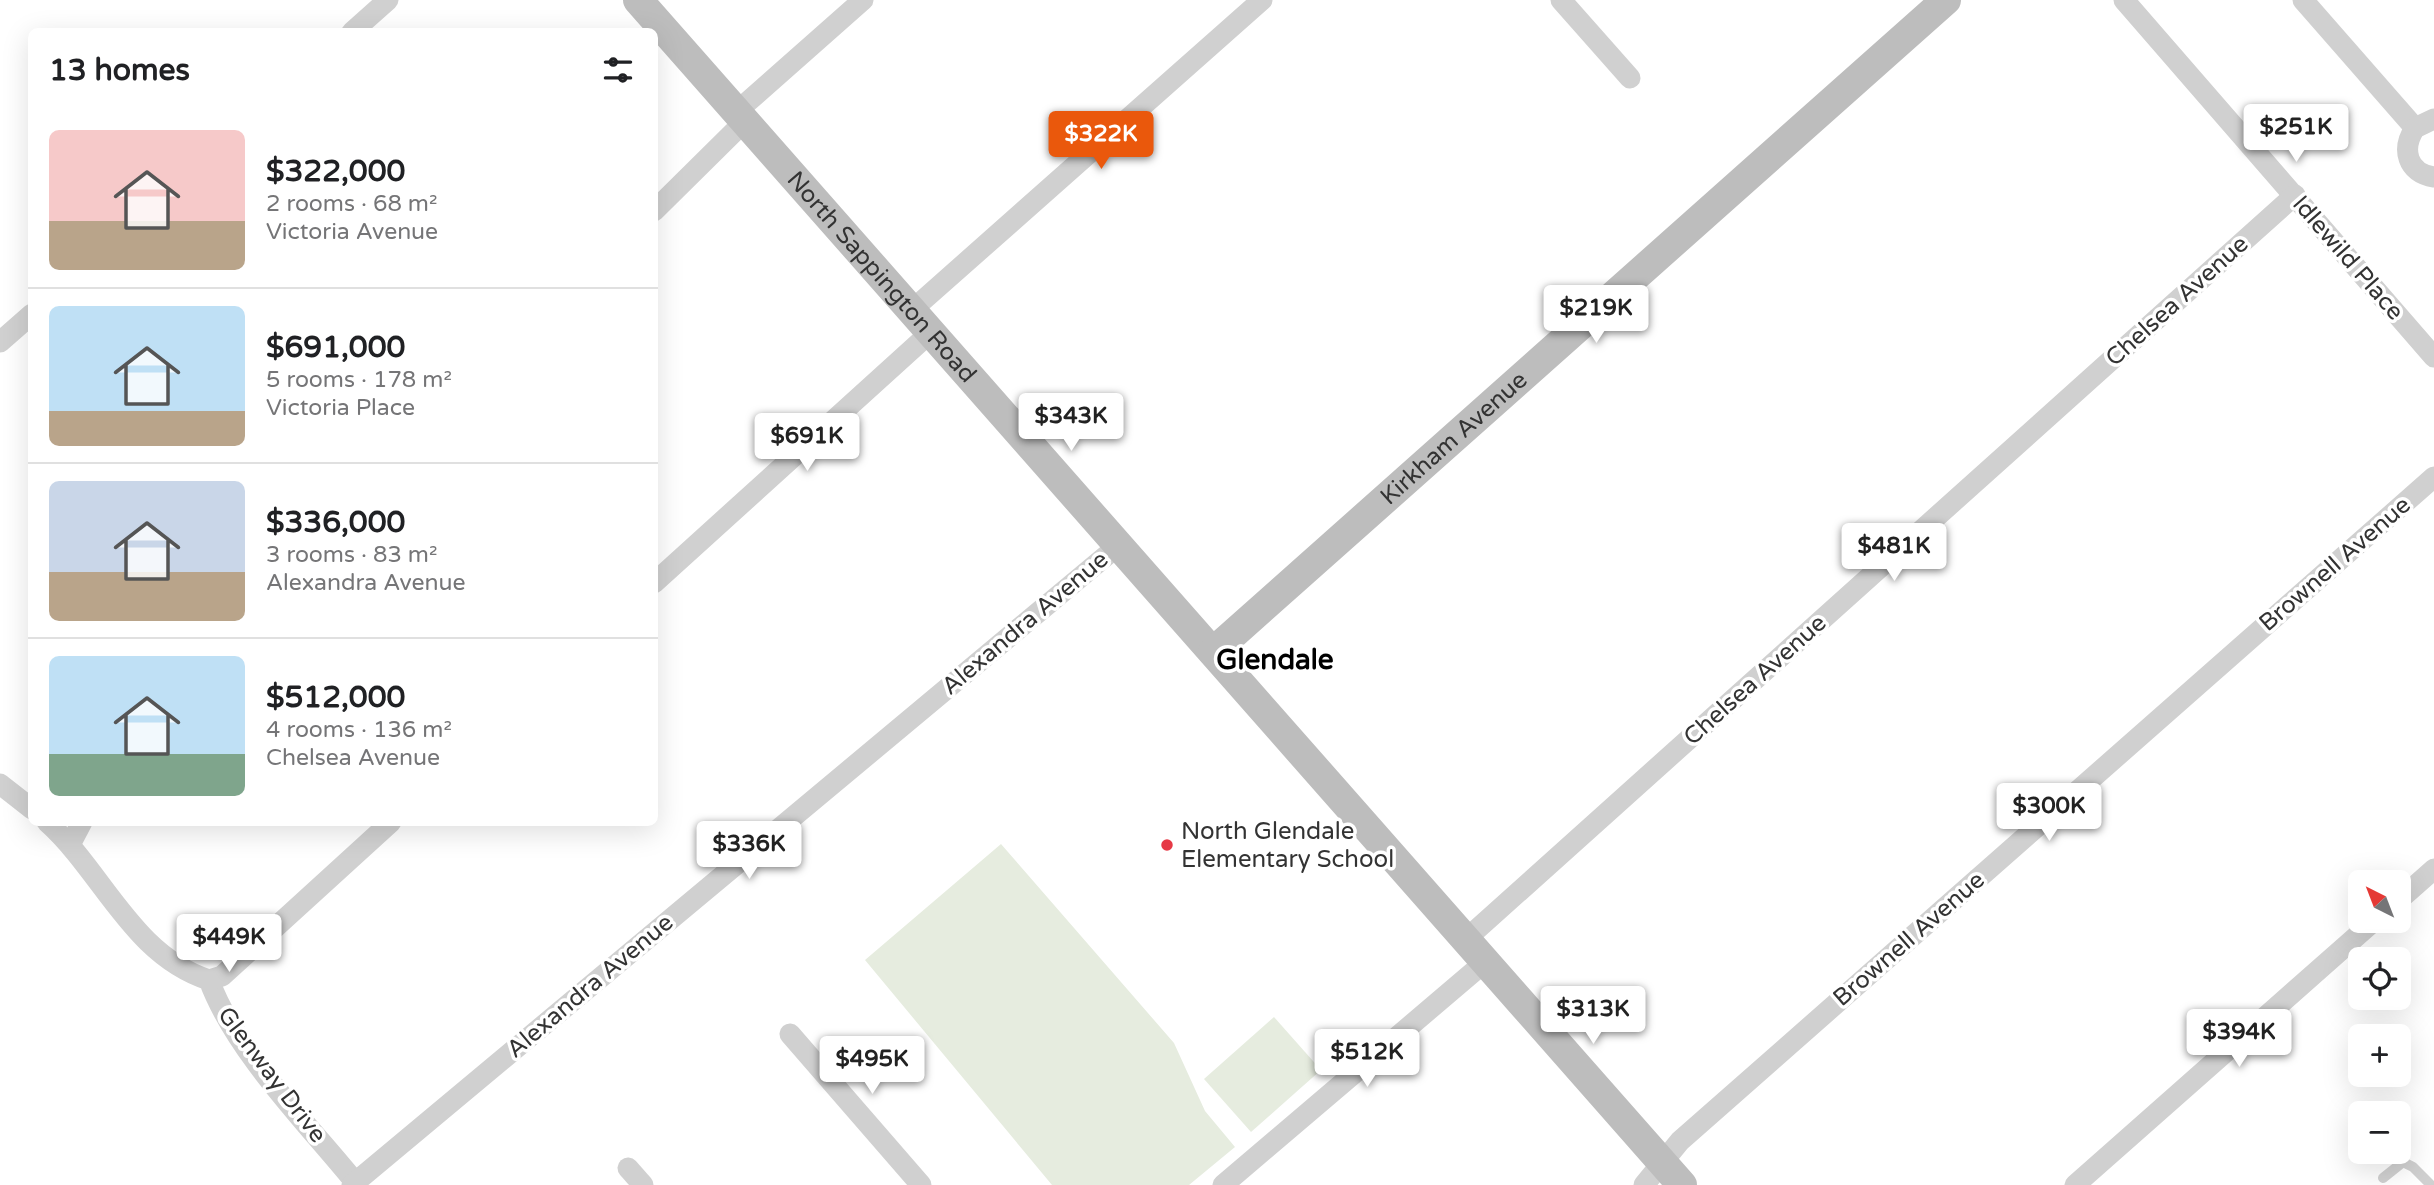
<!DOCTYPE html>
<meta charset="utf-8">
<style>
body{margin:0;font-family:"Varela Round",sans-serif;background:#f2f2f2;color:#202124;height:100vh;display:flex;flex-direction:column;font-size:26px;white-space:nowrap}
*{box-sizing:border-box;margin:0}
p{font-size:23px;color:#757577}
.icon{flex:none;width:38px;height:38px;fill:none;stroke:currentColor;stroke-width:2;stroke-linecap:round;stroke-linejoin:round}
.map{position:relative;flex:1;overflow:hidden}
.panel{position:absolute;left:28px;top:28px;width:630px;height:798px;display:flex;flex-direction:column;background:#fff;border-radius:10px;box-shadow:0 7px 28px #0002}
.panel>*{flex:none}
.needle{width:46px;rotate:318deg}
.controls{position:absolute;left:2348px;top:870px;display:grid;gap:14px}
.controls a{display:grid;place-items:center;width:63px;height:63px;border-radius:10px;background:#fff;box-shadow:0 7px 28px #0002;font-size:35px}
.price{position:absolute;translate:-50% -60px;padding:0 16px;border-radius:7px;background:#fff;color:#222;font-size:23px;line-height:46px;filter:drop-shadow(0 2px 4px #0008)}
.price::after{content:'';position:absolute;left:50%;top:42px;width:21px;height:16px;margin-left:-10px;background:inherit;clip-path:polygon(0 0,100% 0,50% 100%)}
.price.active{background:#ea580c;color:#fff}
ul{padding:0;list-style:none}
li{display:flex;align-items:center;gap:21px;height:175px;padding:0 21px}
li+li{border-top:2px solid #e0e0e0}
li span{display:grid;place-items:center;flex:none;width:196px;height:140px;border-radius:10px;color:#555}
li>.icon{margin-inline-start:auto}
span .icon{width:84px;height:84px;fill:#fffc;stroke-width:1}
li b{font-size:30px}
h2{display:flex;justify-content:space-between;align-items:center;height:84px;padding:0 21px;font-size:30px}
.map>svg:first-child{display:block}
.green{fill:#e6ecdf}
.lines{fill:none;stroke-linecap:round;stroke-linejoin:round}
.lane{stroke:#d0d0d0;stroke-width:10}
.street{stroke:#d0d0d0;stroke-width:21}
.secondary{stroke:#bdbdbd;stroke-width:30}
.poi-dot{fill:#e63946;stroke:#fff;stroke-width:2.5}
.labels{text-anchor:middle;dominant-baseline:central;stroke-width:7;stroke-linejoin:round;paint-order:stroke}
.street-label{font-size:24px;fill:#333;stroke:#fff}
.poi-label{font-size:24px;fill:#333;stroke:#fff;text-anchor:start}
.quarter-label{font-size:28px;font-weight:bold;fill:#000;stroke:#fff}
</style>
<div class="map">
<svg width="2434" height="1185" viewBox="0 0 2434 1185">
<rect width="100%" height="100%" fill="#fff"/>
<g class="green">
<path d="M1001 844 1174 1043 1205 1111 1235 1147 1189 1185H1052L865 960Z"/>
<path d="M1274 1017 1321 1070 1251 1132 1204 1079Z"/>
</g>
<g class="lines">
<path class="lane" d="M2383 1178 2403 1162 2413 1167 2431 1185"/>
<g class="street">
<path d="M1561 0 1630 78"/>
<path d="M2124 0 2434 357"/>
<path d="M2303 0 2415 128"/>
<path d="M352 32 388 0"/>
<path d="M735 113 863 0"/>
<path d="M2434 119 2415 128C2401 149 2407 173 2434 177"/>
<path d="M654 211 744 122"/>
<path d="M912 310 1262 0"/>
<path d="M0 342 32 314"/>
<path d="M654 583 931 332"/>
<path d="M0 784 32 809"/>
<path d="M47 822C103 872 132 955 209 980 235 1051 307 1123 355 1182"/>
<path d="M71 843 82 822"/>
<path d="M2399 900 2434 869"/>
<path d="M1465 940 2295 195"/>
<path d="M209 980 222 976 391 822"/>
<path d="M790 1034 921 1185"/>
<path d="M628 1168 643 1185"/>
<path d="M352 1185 1119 545"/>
<path d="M1223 1185 1485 962"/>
<path d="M1644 1185 1680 1141 2434 477"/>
<path d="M2075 1185 2375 920"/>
</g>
<g class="secondary">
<path id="s1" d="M638 0 1682 1185"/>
<path id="s2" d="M1213 652 1946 0"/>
</g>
</g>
<circle class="poi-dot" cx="1167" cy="845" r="7"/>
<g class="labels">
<g class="street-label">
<text transform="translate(2348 258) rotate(49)">Idlewild Place</text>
<text stroke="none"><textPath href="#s1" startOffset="369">North Sappington Road</textPath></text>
<text transform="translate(2177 301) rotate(-42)">Chelsea Avenue</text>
<text stroke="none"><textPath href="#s2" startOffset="322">Kirkham Avenue</textPath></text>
<text transform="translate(2335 564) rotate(-41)">Brownell Avenue</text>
<text transform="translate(1025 623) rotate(-40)">Alexandra Avenue</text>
<text transform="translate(1755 680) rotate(-42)">Chelsea Avenue</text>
<text transform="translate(1909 939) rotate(-41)">Brownell Avenue</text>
<text transform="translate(590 986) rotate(-40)">Alexandra Avenue</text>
<text transform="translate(272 1075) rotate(53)">Glenway Drive</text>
</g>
<g class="poi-label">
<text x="1181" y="831">North Glendale<tspan x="1181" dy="28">Elementary School</tspan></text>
</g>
<g class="quarter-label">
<text x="1275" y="660">Glendale</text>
</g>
</g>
</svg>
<div class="controls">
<a><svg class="needle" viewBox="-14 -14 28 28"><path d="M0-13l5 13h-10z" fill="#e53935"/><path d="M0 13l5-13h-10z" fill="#757577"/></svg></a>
<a><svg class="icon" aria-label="locate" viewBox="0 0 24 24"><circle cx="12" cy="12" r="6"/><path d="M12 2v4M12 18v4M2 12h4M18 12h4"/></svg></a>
<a>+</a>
<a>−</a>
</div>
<b class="price" style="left:2296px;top:164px">$251K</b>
<b class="price active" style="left:1101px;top:171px">$322K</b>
<b class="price" style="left:1596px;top:345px">$219K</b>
<b class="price" style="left:1071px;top:453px">$343K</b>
<b class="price" style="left:807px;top:473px">$691K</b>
<b class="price" style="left:1894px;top:583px">$481K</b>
<b class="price" style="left:2049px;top:843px">$300K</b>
<b class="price" style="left:749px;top:881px">$336K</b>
<b class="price" style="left:229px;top:974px">$449K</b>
<b class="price" style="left:1593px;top:1046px">$313K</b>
<b class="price" style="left:2239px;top:1069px">$394K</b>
<b class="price" style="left:1367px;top:1089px">$512K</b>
<b class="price" style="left:872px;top:1096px">$495K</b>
<section class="panel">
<h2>13 homes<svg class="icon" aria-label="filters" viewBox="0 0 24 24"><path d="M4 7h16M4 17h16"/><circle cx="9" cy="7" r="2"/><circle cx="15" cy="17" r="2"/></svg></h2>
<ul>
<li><span style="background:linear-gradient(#f6c9c9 65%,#b9a48a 0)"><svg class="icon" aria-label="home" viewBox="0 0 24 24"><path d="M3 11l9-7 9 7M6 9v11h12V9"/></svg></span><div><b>$322,000</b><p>2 rooms · 68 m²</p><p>Victoria Avenue</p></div></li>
<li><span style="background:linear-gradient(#bfe0f5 75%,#b9a48a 0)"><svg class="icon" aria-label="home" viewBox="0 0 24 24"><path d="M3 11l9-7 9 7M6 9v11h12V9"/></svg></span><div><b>$691,000</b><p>5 rooms · 178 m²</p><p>Victoria Place</p></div></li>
<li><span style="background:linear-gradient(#c9d6e8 65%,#b9a48a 0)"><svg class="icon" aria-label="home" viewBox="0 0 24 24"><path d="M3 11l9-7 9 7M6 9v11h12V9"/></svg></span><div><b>$336,000</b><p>3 rooms · 83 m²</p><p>Alexandra Avenue</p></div></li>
<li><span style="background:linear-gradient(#bfe0f5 70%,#7fa58c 0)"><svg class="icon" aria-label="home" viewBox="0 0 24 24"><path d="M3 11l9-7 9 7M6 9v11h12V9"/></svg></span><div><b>$512,000</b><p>4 rooms · 136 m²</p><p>Chelsea Avenue</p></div></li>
</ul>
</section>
</div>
